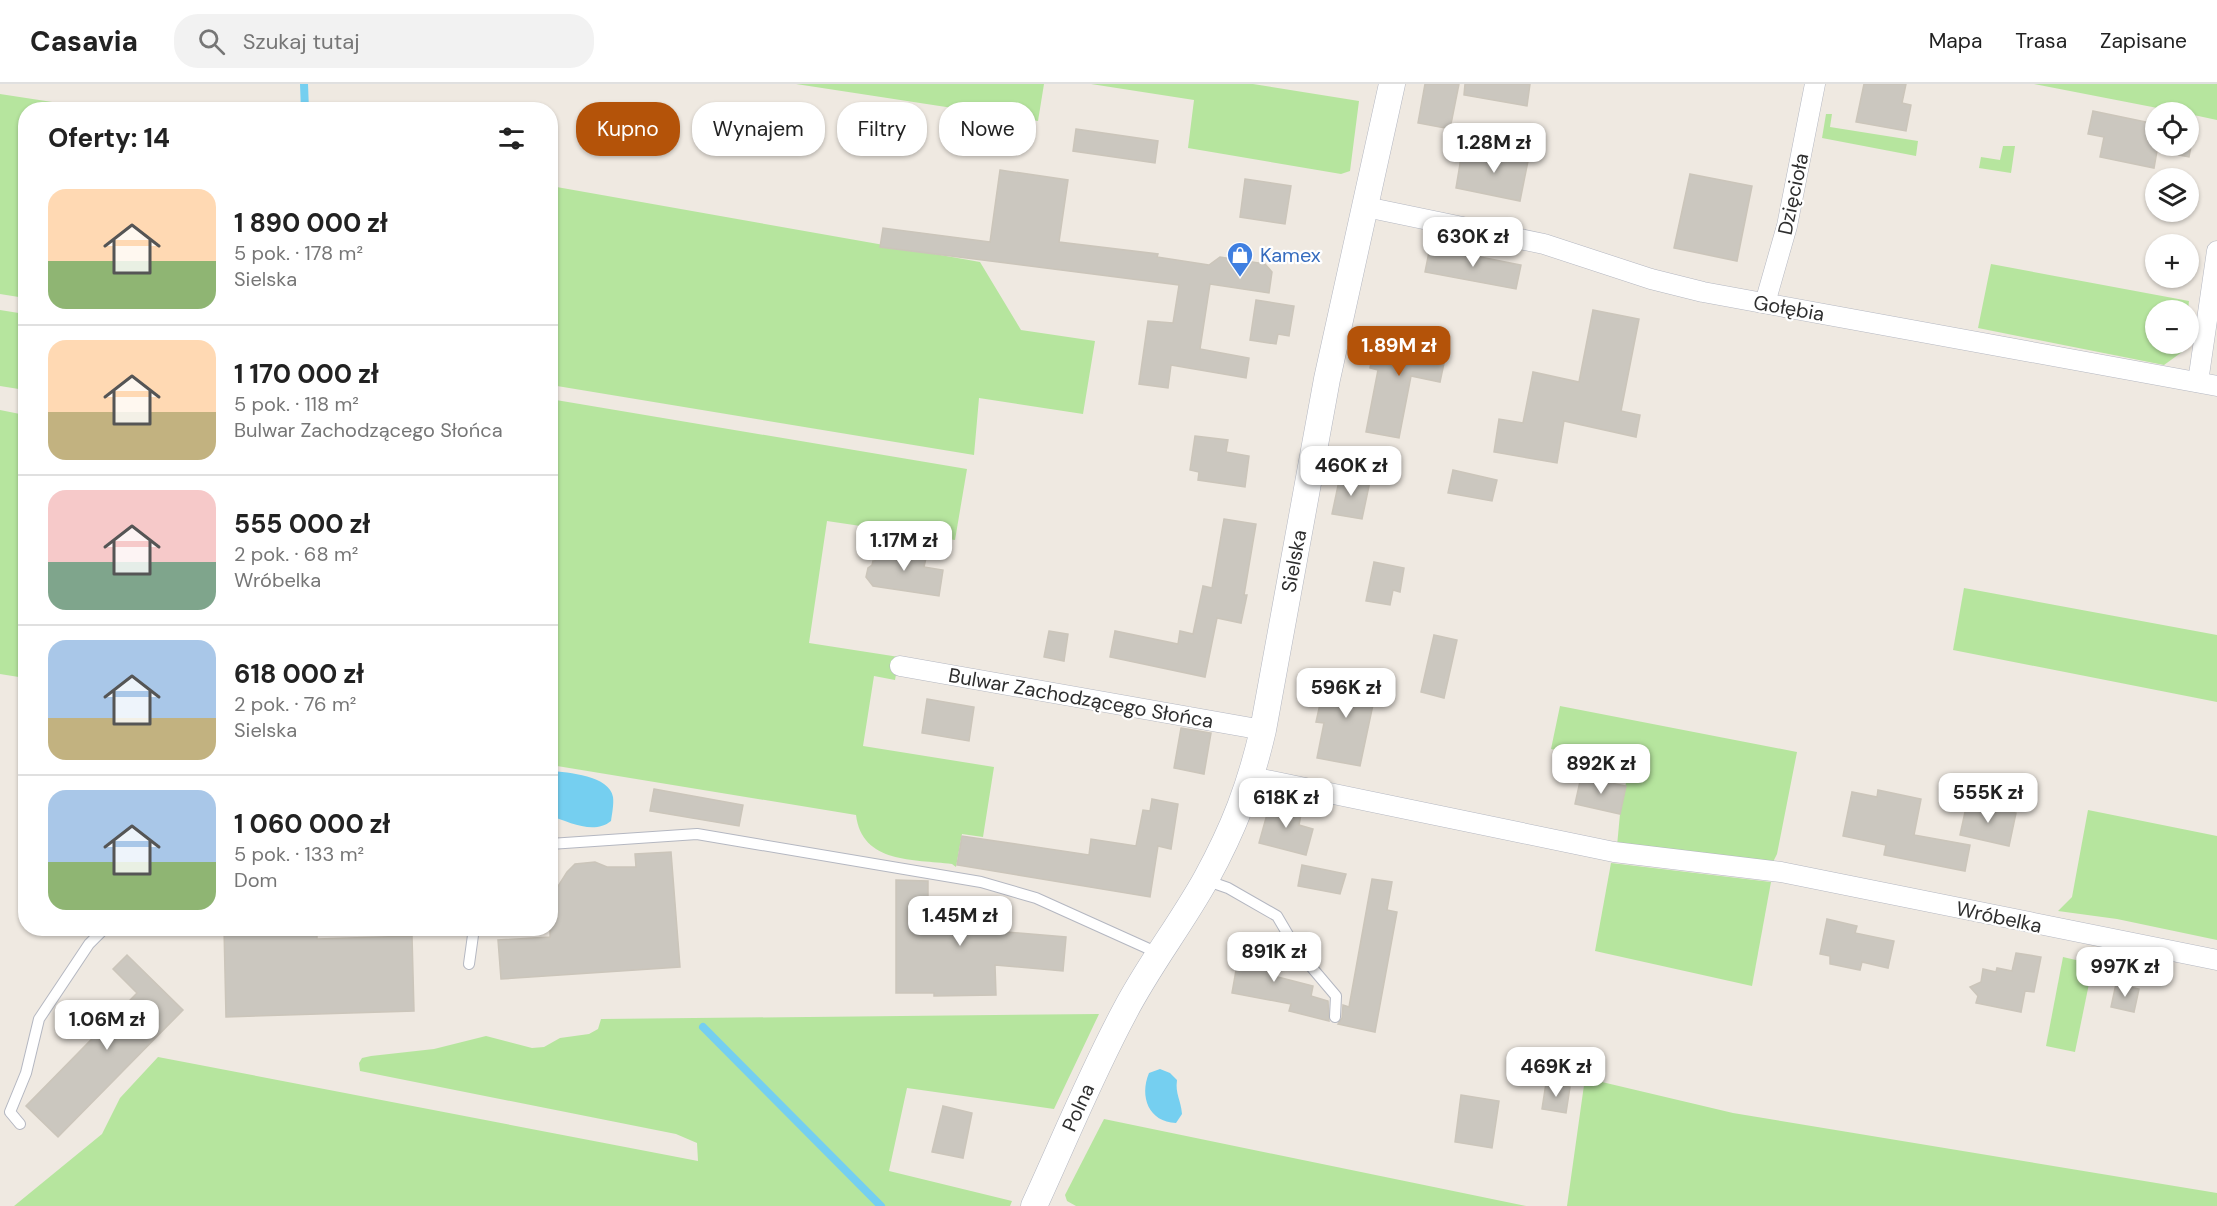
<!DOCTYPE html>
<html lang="pl">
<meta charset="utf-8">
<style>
body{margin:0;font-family:"DM Sans",sans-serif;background:#f2f2f2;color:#222;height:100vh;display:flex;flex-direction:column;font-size:22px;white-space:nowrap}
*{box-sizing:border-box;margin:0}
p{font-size:20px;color:#767676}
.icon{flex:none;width:33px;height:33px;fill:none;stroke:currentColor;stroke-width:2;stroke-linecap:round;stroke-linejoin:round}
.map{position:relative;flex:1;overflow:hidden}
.sheet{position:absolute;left:18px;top:18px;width:540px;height:834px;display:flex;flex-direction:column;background:#fff;border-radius:24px;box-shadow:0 2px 4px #0004}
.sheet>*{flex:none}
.guide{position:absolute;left:576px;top:18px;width:570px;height:54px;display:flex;gap:12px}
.tools{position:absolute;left:2145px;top:18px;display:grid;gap:12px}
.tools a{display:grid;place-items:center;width:54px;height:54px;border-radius:50%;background:#fff;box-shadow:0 2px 4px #0004;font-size:30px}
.price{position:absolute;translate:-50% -51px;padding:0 14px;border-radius:12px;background:#fff;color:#222;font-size:20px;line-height:39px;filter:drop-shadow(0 2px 3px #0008)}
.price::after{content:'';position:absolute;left:50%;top:36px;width:18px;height:14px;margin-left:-9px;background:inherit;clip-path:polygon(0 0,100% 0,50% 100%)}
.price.selected{background:#b45309;color:#fff}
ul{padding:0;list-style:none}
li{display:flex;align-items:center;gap:18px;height:150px;padding:0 30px}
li+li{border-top:2px solid #e0e0e0}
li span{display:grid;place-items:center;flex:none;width:168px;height:120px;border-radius:18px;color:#555}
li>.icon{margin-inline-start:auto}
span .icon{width:72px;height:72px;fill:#fffc;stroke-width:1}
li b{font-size:26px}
h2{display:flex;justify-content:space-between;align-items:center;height:72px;padding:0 30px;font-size:26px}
.pill{padding:0 21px;border-radius:24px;background:#fff;box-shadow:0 2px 4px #0004;font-size:21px;line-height:54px}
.pill.selected{background:#b45309;color:#fff}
header{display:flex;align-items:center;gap:36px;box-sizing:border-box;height:84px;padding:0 30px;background:#fff;border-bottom:2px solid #e0e0e0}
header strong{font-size:28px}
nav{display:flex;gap:33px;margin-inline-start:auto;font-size:21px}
.search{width:420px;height:54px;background:#f2f2f2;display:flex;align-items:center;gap:15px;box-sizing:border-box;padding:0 21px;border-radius:24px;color:#767676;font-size:22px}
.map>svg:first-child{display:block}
.green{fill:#b6e59e}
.water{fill:#75cff0}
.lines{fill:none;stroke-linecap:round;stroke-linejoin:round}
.stream{stroke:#75cff0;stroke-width:8}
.building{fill:#cbc7bf;stroke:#cbc5ba;stroke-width:1.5}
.service-casing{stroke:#b4b7c1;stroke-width:12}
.minor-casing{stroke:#b4b7c1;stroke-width:21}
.tertiary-casing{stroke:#b4b7c1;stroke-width:27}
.service{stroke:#fff;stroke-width:10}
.minor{stroke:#fff;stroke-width:20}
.tertiary{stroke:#fff;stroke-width:26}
.labels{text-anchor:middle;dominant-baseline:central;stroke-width:4.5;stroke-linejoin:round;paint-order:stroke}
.street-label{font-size:20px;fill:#2e2e2e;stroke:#fff}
.shop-label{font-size:20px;fill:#366cbe;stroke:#fff;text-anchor:start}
</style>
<header>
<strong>Casavia</strong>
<div class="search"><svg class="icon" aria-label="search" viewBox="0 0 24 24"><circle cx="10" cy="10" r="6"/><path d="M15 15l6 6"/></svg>Szukaj tutaj</div>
<nav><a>Mapa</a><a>Trasa</a><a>Zapisane</a></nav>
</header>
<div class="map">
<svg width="2217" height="1122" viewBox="0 0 2217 1122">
<rect width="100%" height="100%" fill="#efe9e1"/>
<g class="green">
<path d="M796 0H1044L1038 37Z"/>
<path d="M1091 0H1253L1359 17 1350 87 1341 90 1188 64 1194 16Z"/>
<path d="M2034 0H2217V36L2189 30 2188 28H2178Z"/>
<path d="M0 10 98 25 26 26 25 214 0 210Z"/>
<path d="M1826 30H1832L1830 43 1918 57 1916 72 1822 54Z"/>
<path d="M2003 62H2015L2011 89 1979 84 1981 73 2000 76Z"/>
<path d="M551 102 980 178 1021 246 1095 257 1083 330 979 314 974 371 551 301Z"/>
<path d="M1991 180 2189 217 2188 226H2156V260H2183L2182 268 2164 281 1978 244Z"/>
<path d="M0 226 25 230V306L0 302Z"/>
<path d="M550 315 967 385 955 456 827 437 809 559 899 573 895 596 874 592 863 662 994 683 983 753 962 750 956 783 952 780C914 775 862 780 856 731L551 681Z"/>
<path d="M0 326 25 331V594L0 590Z"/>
<path d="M1964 504 2217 551V618L1953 566Z"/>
<path d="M1560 622 1797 668 1777 770 1773 778 1617 762 1620 730 1629 683 1551 665Z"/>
<path d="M2088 726 2217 752V856L2117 835 2058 827 2072 813Z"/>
<path d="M1611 779 1771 798 1752 902 1595 867Z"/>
<path d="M2063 873 2093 880 2075 968 2046 962Z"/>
<path d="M1099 930 1054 1025 907 1004 889 1087 1012 1117 1010 1122H14L102 1050 120 1014 158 973 698 1077 697 1059 676 1050 360 987 359 979 362 974 371 972 434 965 486 952 532 964 544 963 560 954 589 950 598 945 601 935Z"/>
<path d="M1585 994 1733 1029 2217 1109V1122H1567Z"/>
<path d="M1104 1035 1526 1122H1076L1067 1117 1065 1111Z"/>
</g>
<g class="water">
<path d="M550 687C568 688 610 692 613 713 614 720 612 730 611 737 594 751 569 738 551 732Z"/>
<path d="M1160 985 1170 989 1177 996C1175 1010 1181 1016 1182 1030L1176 1039C1149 1038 1139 1013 1149 989Z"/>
</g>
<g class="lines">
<g class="stream">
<path d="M304 0 305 26"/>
<path d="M703 943 881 1122"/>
</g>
</g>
<g class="building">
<path d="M1425 0H1459L1450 45 1418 39Z"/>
<path d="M1465 0H1530L1527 22 1464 11Z"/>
<path d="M1864 0H1906L1902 19 1911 21 1906 47 1856 38Z"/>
<path d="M2093 27 2156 40V62H2188V46L2194 47 2189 73 2157 67 2154 84 2100 73 2104 53 2088 50Z"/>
<path d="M1076 45 1158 57 1155 79 1073 67Z"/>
<path d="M1492 65 1529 72 1520 117 1456 104 1462 68 1491 74Z"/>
<path d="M1000 86 1068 96 1059 158 1158 170 1157 173 1209 181 1220 173 1265 180 1272 188 1269 209 1210 200 1200 265 1249 274 1246 294 1171 281 1168 304 1139 300 1148 237 1173 239 1179 201 880 163 883 144 990 158Z"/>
<path d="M1690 90 1752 102 1737 177 1674 164Z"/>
<path d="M1245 95 1291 102 1285 140 1240 133Z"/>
<path d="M1430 163 1521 181 1516 205 1425 188Z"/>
<path d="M1256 216 1294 222 1289 252 1278 250 1276 260 1250 256Z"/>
<path d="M1593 226 1639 235 1621 327 1640 331 1636 353 1564 337 1557 379 1494 368 1499 335 1523 339 1533 288 1579 298Z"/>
<path d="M1378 243 1416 250 1414 259 1447 265 1440 298 1411 292 1399 354 1366 348 1378 286 1370 284Z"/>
<path d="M1195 352 1228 356 1226 368 1249 372 1245 403 1198 396 1199 388 1190 386Z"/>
<path d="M1453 386 1497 396 1492 417 1448 409Z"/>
<path d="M1340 392 1370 397 1362 435 1332 430Z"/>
<path d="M1224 435 1256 440 1244 511H1247L1241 539 1217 534 1205 593 1110 573 1115 547 1178 560 1180 547 1193 550 1203 502 1212 504Z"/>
<path d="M878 461 927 469 924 483 943 486 939 512 873 502 866 493 868 484 872 481 873 477H875Z"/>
<path d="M1374 478 1404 484 1400 508 1393 506 1390 521 1366 517Z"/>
<path d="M1049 547 1068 550 1064 577 1044 573Z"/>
<path d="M1434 551 1457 556 1444 614 1421 608Z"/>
<path d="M1335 588 1378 597 1360 682 1317 674 1324 639 1316 638 1322 611 1330 613Z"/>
<path d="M927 615 974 623 969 657 922 649Z"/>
<path d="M1181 644 1211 649 1204 690 1174 684Z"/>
<path d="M1581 693 1626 702 1620 730 1575 720Z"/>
<path d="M654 705 743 721 739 742 650 727Z"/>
<path d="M1878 706 1921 715 1914 751 1970 761 1965 787 1884 771 1886 761 1843 752 1852 708 1877 713Z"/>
<path d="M1152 715 1178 720 1171 765 1158 762 1150 813 957 781 962 752 1089 771 1091 755 1136 762 1143 726 1150 727Z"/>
<path d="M1271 716 1302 725 1299 741 1313 745 1306 771 1259 759Z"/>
<path d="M1967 719 2016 729 2009 762 1960 751Z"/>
<path d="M671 768 680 883 501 895 498 856 550 853V815L567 788 575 780 595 778 607 783H636L635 770Z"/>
<path d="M1302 781 1346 790 1340 810 1298 802Z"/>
<path d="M1372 795 1392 798 1387 826 1397 828 1375 948 1338 940 1342 934 1343 921 1349 923Z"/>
<path d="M896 796 928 797V820L975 819V830H995V847L1066 853 1063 887 995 881 996 911 934 912V909H896Z"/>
<path d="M1827 835 1857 842 1855 849 1894 857 1888 884 1862 878 1860 886 1830 880V872L1820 870Z"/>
<path d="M224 844H317V855L412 852 414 927 226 933Z"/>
<path d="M1241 858 1279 866 1274 892 1313 902 1311 912 1328 917 1329 937 1289 927 1291 920 1232 909Z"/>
<path d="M2016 869 2041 873 2034 908 2025 907 2021 928 1976 919 1978 912 1970 903 1981 898 1983 885 1996 888 1997 884 2012 887Z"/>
<path d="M127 871 183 926 58 1053 26 1022 137 909 113 885Z"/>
<path d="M2116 900 2139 905 2134 928 2111 923Z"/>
<path d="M1546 999 1570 1003 1566 1029 1542 1025Z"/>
<path d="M1461 1011 1499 1017 1492 1064 1455 1058Z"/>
<path d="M943 1022 972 1029 963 1074 932 1068Z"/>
</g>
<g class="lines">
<g class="service-casing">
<g id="service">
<path d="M550 760 697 750 981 798 1036 814 1158 869"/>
<path d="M1205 796 1228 804 1277 832 1297 866 1336 912 1335 933"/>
<path d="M469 880 474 844"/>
<path d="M20 1040 10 1028 26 989 39 935 89 860 105 844"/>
</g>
</g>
<g class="minor-casing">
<g id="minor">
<path d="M1366 123 1544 160 1651 195 1703 208 2217 302"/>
<path d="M1765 219 1787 142 1815 0"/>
<path d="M2198 298 2217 167"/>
<path d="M900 582 1263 646"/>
<path d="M1252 693 1614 768 1781 788 2217 876"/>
</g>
</g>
<g class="tertiary-casing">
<g id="tertiary">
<path id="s1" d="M1034 1122C1064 1057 1091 990 1125 927 1149 881 1181 840 1206 795 1234 744 1250 702 1263 646L1327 295 1392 0"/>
</g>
</g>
<use href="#service" class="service"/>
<use href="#minor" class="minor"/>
<use href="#tertiary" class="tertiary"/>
</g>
<defs>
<g id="shop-pin" transform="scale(1.35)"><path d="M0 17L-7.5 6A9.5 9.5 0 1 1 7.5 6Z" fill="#3f7fe0" stroke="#fff"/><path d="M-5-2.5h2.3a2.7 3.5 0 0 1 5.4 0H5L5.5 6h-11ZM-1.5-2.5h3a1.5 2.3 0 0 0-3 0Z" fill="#fff"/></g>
</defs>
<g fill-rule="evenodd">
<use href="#shop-pin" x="1240" y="171"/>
</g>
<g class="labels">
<g class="street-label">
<text transform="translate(1793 110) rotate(-78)">Dzięcioła</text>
<text transform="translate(1789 224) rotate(10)">Gołębia</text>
<text stroke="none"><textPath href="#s1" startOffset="702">Sielska</textPath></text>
<text transform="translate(1081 614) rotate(10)">Bulwar Zachodzącego Słońca</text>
<text transform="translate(1999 833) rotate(12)">Wróbelka</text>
<text stroke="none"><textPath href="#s1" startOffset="108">Polna</textPath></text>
</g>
<g class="shop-label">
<text x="1260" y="171">Kamex</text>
</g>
</g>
</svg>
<div class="tools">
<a><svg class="icon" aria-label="locate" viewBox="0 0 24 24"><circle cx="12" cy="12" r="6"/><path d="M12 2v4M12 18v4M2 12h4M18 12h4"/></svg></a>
<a><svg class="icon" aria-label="layers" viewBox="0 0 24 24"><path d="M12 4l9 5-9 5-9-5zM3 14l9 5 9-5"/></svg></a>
<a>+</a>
<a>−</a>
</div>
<b class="price" style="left:1494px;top:90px">1.28M zł</b>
<b class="price" style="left:1473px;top:184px">630K zł</b>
<b class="price selected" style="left:1399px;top:293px">1.89M zł</b>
<b class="price" style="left:1351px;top:413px">460K zł</b>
<b class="price" style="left:904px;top:488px">1.17M zł</b>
<b class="price" style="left:1346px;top:635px">596K zł</b>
<b class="price" style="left:1601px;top:711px">892K zł</b>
<b class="price" style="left:1988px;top:740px">555K zł</b>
<b class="price" style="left:1286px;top:745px">618K zł</b>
<b class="price" style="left:960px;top:863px">1.45M zł</b>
<b class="price" style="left:1274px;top:899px">891K zł</b>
<b class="price" style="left:2125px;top:914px">997K zł</b>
<b class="price" style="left:107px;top:967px">1.06M zł</b>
<b class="price" style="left:1556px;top:1014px">469K zł</b>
<div class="guide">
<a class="pill selected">Kupno</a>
<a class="pill">Wynajem</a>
<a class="pill">Filtry</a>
<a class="pill">Nowe</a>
</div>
<section class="sheet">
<h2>Oferty: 14<svg class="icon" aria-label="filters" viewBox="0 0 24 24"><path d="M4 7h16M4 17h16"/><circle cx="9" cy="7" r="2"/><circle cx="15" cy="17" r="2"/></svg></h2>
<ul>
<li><span style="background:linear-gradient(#ffd9b3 60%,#8fb573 0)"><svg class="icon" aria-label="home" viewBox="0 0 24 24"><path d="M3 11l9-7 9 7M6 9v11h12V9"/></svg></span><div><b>1 890 000 zł</b><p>5 pok. · 178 m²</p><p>Sielska</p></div></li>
<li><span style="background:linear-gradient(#ffd9b3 60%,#c2b280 0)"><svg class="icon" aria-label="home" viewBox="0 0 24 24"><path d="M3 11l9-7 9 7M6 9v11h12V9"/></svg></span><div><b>1 170 000 zł</b><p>5 pok. · 118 m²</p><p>Bulwar Zachodzącego Słońca</p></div></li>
<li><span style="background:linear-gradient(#f6c9c9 60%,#7fa58c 0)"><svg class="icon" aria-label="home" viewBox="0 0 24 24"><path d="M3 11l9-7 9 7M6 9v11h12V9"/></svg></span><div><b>555 000 zł</b><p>2 pok. · 68 m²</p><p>Wróbelka</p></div></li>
<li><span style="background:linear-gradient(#a9c7e8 65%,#c2b280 0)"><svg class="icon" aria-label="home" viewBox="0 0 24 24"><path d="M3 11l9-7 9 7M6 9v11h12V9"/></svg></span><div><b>618 000 zł</b><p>2 pok. · 76 m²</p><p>Sielska</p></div></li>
<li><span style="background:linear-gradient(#a9c7e8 60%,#8fb573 0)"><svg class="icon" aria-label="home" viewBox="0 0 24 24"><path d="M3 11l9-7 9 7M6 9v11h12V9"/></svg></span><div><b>1 060 000 zł</b><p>5 pok. · 133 m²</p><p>Dom</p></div></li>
</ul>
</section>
</div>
